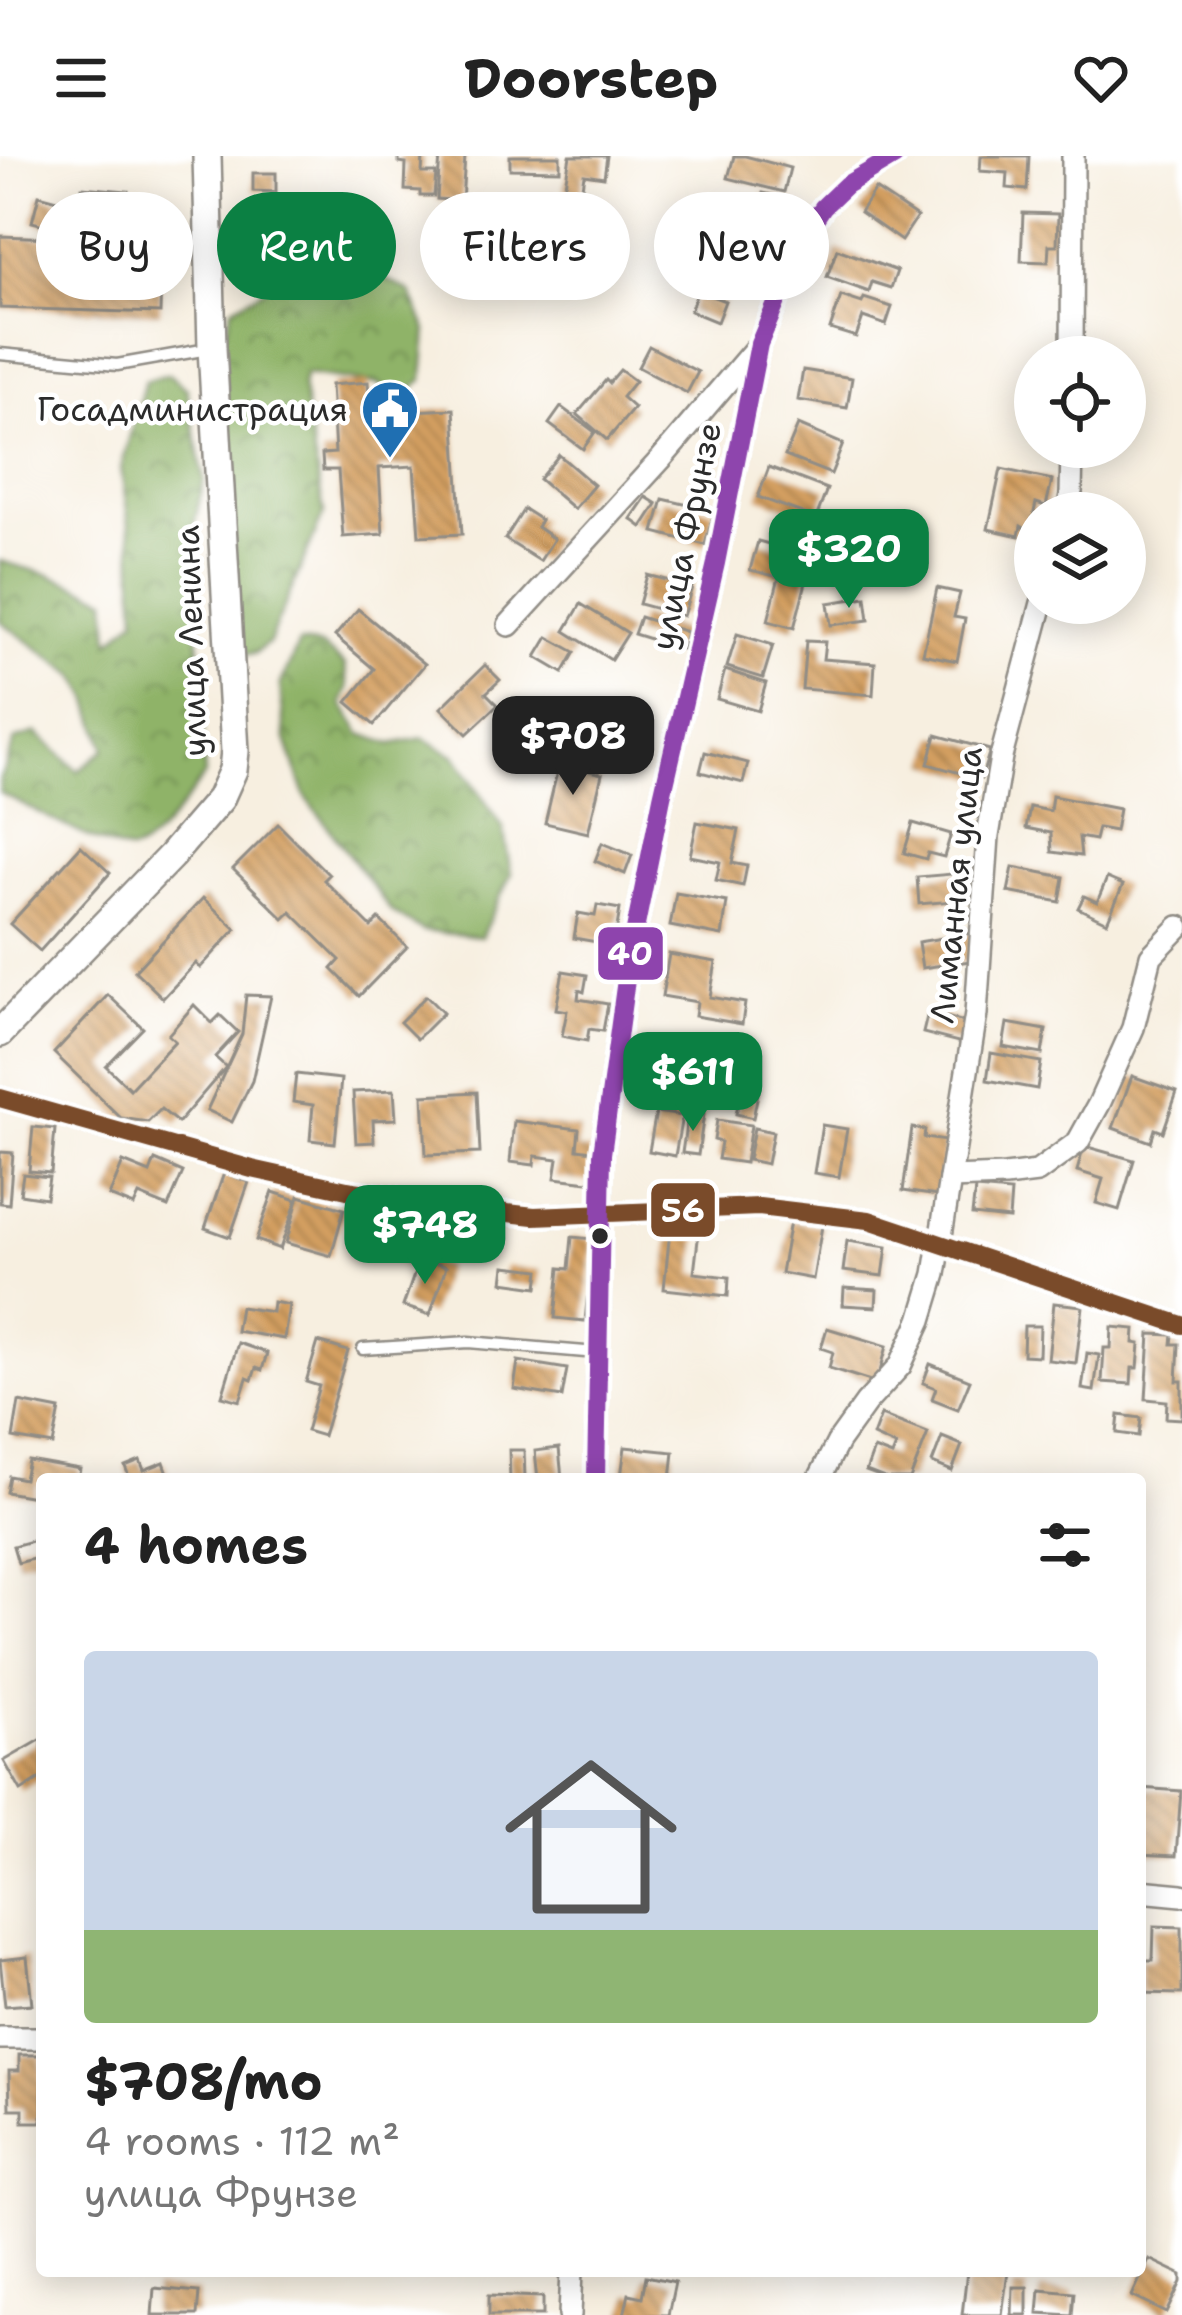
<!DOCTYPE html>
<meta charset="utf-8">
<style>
body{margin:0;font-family:"Shantell Sans",sans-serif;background:#f2f2f2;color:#222;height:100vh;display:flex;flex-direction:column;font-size:45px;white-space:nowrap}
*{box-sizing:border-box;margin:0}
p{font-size:39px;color:#767676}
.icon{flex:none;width:66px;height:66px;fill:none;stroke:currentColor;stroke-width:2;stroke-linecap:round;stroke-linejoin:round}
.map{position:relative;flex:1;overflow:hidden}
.sheet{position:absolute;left:36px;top:1317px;width:1110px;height:804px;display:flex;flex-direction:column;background:#fff;border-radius:12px;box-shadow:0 6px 30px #0003}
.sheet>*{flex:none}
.banner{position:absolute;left:36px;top:36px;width:1110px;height:108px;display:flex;gap:24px}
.fabs{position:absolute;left:1014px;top:180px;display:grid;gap:24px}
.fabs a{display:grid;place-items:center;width:132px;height:132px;border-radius:50%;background:#fff;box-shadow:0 6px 30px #0003;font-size:60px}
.price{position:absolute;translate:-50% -102px;padding:0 27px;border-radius:24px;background:#0b8043;color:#fff;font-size:39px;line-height:78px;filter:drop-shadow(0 3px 6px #0008)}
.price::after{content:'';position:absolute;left:50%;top:72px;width:36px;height:27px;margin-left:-18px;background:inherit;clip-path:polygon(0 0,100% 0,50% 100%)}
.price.selected{background:#222;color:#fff}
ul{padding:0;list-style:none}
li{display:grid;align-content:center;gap:24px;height:636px;padding:0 48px}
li+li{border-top:3px solid #e0e0e0}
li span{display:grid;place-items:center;height:372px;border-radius:12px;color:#555}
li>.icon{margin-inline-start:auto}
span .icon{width:216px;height:216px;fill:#fffc;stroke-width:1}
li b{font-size:51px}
h2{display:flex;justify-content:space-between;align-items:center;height:144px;padding:0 48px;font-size:51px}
.pill{padding:0 42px;border-radius:54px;background:#fff;box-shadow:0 6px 30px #0003;font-size:42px;line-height:108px}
.pill.selected{background:#0b8043;color:#fff}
header{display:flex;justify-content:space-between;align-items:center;height:156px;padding:0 48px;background:#fff;font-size:54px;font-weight:700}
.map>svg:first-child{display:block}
.forest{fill:url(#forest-crowns);stroke:#5d6f4a;stroke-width:3}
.building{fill:url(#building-back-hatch)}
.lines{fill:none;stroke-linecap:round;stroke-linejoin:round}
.service-casing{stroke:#918d86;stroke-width:15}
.minor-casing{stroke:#918d86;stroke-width:26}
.tertiary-casing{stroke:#918d86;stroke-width:32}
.service{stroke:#fff;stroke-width:10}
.minor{stroke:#fff;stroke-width:21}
.tertiary{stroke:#fff;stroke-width:27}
.bus-1-casing{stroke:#fff;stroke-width:27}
.bus-2-casing{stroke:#fff;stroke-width:27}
.bus-1{stroke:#7a4b2a;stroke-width:18}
.bus-2{stroke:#8e44ad;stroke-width:18}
.bus-dot{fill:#2b2b2b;stroke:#fff;stroke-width:4.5}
.labels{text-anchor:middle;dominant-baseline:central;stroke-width:9;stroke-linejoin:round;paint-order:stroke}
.poi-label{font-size:33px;fill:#2b2b2b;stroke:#fff;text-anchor:end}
.street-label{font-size:33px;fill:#2b2b2b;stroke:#fff}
.line-badge{stroke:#fff;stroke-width:4.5}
.badge-label{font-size:33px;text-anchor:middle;font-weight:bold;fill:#fff}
</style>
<header><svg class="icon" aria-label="menu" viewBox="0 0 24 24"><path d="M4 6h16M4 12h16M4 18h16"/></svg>Doorstep<svg class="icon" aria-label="heart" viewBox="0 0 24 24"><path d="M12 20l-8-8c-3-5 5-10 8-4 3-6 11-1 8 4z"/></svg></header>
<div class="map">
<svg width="1182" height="2159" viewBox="0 0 1182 2159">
<defs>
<pattern id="forest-crowns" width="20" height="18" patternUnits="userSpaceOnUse" patternTransform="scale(3)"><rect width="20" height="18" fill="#8fb368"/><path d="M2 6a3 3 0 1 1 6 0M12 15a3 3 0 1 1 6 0" fill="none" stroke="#759256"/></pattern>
<pattern id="building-back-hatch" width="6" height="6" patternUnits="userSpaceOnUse" patternTransform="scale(3)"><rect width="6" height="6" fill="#d39f60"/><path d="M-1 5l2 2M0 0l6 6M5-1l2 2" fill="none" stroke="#ab824f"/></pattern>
</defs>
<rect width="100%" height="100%" fill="#fff"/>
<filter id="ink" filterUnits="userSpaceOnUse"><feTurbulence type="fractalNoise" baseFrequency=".00833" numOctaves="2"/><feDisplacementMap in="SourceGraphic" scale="24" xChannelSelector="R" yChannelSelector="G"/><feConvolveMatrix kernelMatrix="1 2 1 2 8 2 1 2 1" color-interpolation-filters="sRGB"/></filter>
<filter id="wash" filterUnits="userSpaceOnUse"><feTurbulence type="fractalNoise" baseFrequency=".004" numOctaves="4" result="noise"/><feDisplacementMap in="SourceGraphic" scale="48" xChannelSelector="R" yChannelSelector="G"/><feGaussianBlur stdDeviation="2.7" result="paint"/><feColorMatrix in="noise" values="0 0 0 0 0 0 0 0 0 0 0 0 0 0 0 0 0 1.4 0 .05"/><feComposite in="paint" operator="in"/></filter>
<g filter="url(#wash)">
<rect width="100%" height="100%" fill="#f7efe0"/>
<g class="forest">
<path d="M328 111 371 115 410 136 427 174 423 223 404 240 377 228 305 218 302 229 324 357 269 486 254 498H239L222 190 232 152 286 120Z"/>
<path d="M168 218 187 233 204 324 193 374 205 619C189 639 157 689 132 695 114 698 23 648 0 637V623L15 584 37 577 78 615 105 593 88 539 75 519 0 465V405L50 419 107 442 110 486 136 462 132 390 121 312 145 225Z"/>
<path d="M299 487 321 490 345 509 348 532 342 547 361 578 391 588 423 582 455 600 503 672 511 718 481 781 423 775 392 756 305 640 286 584 280 530Z"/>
</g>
<g id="blocks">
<g class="building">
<path d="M399 0H423L422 17H436L434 40H420V35L405 34 406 8 399 7Z"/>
<path d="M440 0H465L462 45 437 43Z"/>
<path d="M510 0H560V14L510 13Z"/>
<path d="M570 0H607L604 21 584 18 581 37 564 34Z"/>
<path d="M734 0H745L790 12 784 36 728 22Z"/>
<path d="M981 0H1029L1027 34 1007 32 1008 17 980 15Z"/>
<path d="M253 17H276V36L253 35Z"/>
<path d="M82 31 128 35 126 58 80 54Z"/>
<path d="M875 33 917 61 901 85 860 56Z"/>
<path d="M763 37 794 44 789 68 758 62Z"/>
<path d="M39 39 58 44 51 71 32 66Z"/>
<path d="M1023 57 1058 58 1057 89H1049L1048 106 1021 105Z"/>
<path d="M292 60 293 90 248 91 247 61Z"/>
<path d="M0 80 162 86 160 157 0 152Z"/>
<path d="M701 87 770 107 762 138 692 118Z"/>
<path d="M837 93 897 115 891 132 872 126 869 136 827 121Z"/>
<path d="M698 135 725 145 717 166 690 155Z"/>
<path d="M841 140 862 147 864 142 892 151 886 169 863 161 856 181 830 173Z"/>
<path d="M649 190 698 216 687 237 638 211Z"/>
<path d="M620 214 635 225 622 241 634 252 607 284 577 258 606 224 609 227Z"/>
<path d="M803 214 852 222 847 252 798 244Z"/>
<path d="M368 226 371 268 413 265 412 255 454 253 462 378 419 380 414 310 379 312 383 378 343 381 338 314H323L322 298 335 297 331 229Z"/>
<path d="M561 251 595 276 583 293 549 268Z"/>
<path d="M798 269 843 288 831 318 785 300Z"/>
<path d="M559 299 594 329 574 353 539 323Z"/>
<path d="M769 311 827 333 816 362 758 341Z"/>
<path d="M1001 313 1052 324 1046 350 1036 347 1030 375 1021 370 1019 380 988 373Z"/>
<path d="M646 341 657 348 642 371 631 363Z"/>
<path d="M663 343 714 355 705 389 654 376Z"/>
<path d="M524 353 541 364 537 371 554 383 540 405 505 383Z"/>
<path d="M758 385 813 400 794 472 768 465 779 421 750 414Z"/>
<path d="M647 419 692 431 683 460 639 448Z"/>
<path d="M937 432 960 437 954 461 965 463 957 505 923 498Z"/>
<path d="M866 441 869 464 831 469 828 447Z"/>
<path d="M581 448 628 477 611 504 565 475Z"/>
<path d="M358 453 425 508 374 569 347 546 374 513 335 480Z"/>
<path d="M640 461 687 476 682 493 634 478Z"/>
<path d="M737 478 773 489 763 522 727 511Z"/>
<path d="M548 481 575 496 563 517 536 501Z"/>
<path d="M806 485 825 486 823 503 875 507 873 539 802 533Z"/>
<path d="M485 509 500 524 486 537 498 549 467 578 441 552Z"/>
<path d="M725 514 766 527 758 555 717 543Z"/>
<path d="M936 579 990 594 981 623 928 608Z"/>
<path d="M705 596 748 607 743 627 700 616Z"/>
<path d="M559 608 602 618 588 677 545 667Z"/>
<path d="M1052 640 1119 653 1115 675 1098 672 1095 684 1079 681 1081 700 1052 696 1051 677 1026 672 1030 651 1050 655Z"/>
<path d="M697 666 739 674 732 707 747 710 743 730 716 724 720 706 690 700Z"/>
<path d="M913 667 951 678 944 701 928 697 926 703 904 697Z"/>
<path d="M278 668 329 719 324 724 371 771 379 763 407 791 359 840 332 813 340 804 291 756 284 763 233 713Z"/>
<path d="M602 687 632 699 625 718 595 705Z"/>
<path d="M81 690 110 717 40 795 10 768Z"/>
<path d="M1013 711 1064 721 1060 746 1008 736Z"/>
<path d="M963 717 966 744 919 748 917 721Z"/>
<path d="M1107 722 1123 729 1107 766 1078 752 1084 740 1097 746Z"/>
<path d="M676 737 727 746 722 780 670 770Z"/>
<path d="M203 742 236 773 200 812 196 807 163 842 135 815Z"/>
<path d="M597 749 620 753 614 789 574 782 578 757 595 760Z"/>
<path d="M973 777 977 804 922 812 918 786Z"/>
<path d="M669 798 716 806 710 841 745 847 742 868 695 860 697 846 662 840Z"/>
<path d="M563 815 587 819 584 836 579 834 578 843 608 848 603 875 589 873 587 885 562 880 567 855 556 853Z"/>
<path d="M108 839 143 872 106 910 130 933 175 885 168 879 194 849 212 867 220 859 238 876 215 901 226 911 178 967 161 953 148 966 121 962 54 897Z"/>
<path d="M246 839 271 840 252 925 232 966 207 954 242 878Z"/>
<path d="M426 840 443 857 417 883 400 866Z"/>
<path d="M928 856 968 867 962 887 923 877Z"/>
<path d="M1007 867 1046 874 1042 898 1003 891Z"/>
<path d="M991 897 1041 906 1037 933 987 924Z"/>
<path d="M296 918 341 923 335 987 310 984 313 949 293 946Z"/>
<path d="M1132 920 1177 936 1163 976 1155 973 1151 986 1113 972Z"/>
<path d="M742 930 759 933 753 962 736 958Z"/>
<path d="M394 934 396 963 373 964 374 986 356 987 353 936Z"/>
<path d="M477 936 480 997 426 999 423 939Z"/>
<path d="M656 956 682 960 675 1000 649 995Z"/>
<path d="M688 956 704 958 698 999 682 997Z"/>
<path d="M717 964 751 969 745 1007 718 1003 721 986 714 984Z"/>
<path d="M514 965 579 973 577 993 593 995 589 1026 555 1022 558 1003 535 1000 534 1009 510 1006Z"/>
<path d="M822 969 847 973 839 1021 814 1017Z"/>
<path d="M33 971 55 973 51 1017 29 1015Z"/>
<path d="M754 972 773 976 767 1008 748 1004Z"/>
<path d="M912 972 925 974 924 982 946 985 938 1040 903 1035Z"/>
<path d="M1084 990 1134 1004 1119 1054 1096 1047 1103 1023 1077 1015Z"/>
<path d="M0 996 13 997 9 1048 0 1047Z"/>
<path d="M155 1004 183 1016 168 1051 139 1039 134 1050 109 1040 123 1006 150 1017Z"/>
<path d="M224 1017 249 1026 230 1081 205 1072Z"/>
<path d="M23 1018 49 1021 46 1042 20 1038Z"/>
<path d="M975 1033 1011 1036 1009 1063 972 1059Z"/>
<path d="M273 1036 297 1044 280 1093 256 1084Z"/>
<path d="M299 1040 344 1053 331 1100 286 1087Z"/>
<path d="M671 1064 700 1067 694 1117 729 1121 728 1140 664 1133Z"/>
<path d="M790 1065 822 1070 813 1123 781 1117Z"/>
<path d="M402 1079 419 1085 411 1110 394 1104Z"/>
<path d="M572 1081 593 1083 585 1165 555 1162 560 1112 569 1113Z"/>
<path d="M847 1085 887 1091 883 1120 843 1115Z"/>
<path d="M420 1102 446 1111 430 1159 403 1150Z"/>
<path d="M505 1110 540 1114 538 1131 503 1126Z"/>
<path d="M844 1132 877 1134 876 1151 843 1149Z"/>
<path d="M273 1146 289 1149 284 1183 236 1175 240 1151 272 1156Z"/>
<path d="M1054 1147 1083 1150 1076 1207 1048 1204Z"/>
<path d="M1024 1170H1040L1039 1200 1023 1199Z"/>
<path d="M1112 1171 1135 1173 1134 1187 1140 1188 1138 1212H1132L1131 1228 1102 1226 1104 1192H1111Z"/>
<path d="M827 1172 887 1190 877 1227 829 1212 833 1196 821 1192Z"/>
<path d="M1150 1178 1173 1179 1172 1188H1179L1177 1225H1182V1263L1166 1262 1167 1245 1146 1243Z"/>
<path d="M318 1186 348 1195 323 1280 306 1275 319 1230 306 1226Z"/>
<path d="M238 1187 267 1197 262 1214 256 1212 252 1224 247 1222 240 1245 222 1240Z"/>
<path d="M1087 1197 1099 1199 1094 1235 1082 1233Z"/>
<path d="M518 1205 567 1213 562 1241 514 1233Z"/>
<path d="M930 1208 970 1224 958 1253 932 1243 936 1232 923 1227Z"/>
<path d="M19 1246 60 1254 53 1289 13 1282Z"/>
<path d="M881 1259 928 1277 910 1323H887L866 1315 874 1293 892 1300 896 1290 873 1280Z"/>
<path d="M1119 1259 1141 1262 1139 1280 1117 1277Z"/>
<path d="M942 1281 962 1289 952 1315 932 1307Z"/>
<path d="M625 1291 674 1296 671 1323 621 1321Z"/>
<path d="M559 1292 562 1323H538L535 1295Z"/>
<path d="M509 1294H524L525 1323H510Z"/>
<path d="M28 1304 80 1313 78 1323H42V1330L36 1329 34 1341 6 1336 9 1320 24 1323Z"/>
<path d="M140 1304 144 1314 164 1306 170 1323H130L125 1310Z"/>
<path d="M42 1382V1414L37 1402 18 1407 13 1390Z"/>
<path d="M42 1583V1622L21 1635 4 1605Z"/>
<path d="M1140 1632 1181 1635 1176 1700 1140 1698Z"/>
<path d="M1154 1770 1182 1771V1838L1140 1837V1804H1153Z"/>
<path d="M27 1801 32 1848 5 1850 0 1804Z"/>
<path d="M19 1899H42V1966H23V1953H10L9 1915H19Z"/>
<path d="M1149 2103 1182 2119V2126L1167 2157 1132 2140Z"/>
<path d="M967 2115H1008L1002 2159H962Z"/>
<path d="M646 2120 675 2126 668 2159H624L629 2138 642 2141Z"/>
<path d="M1013 2131H1027V2159H1012Z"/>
<path d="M154 2132 199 2136 197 2159H152Z"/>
<path d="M1040 2133 1074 2136 1072 2159 1038 2157Z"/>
<path d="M489 2139 543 2141V2159H489Z"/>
</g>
</g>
</g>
<g filter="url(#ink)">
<use href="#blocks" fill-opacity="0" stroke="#918d86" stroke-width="3"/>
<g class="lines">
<g class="service-casing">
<g id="service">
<path d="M0 198 117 209 208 193"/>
<path d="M363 1193 469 1186 597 1197"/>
</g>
</g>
<g class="minor-casing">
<g id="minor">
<path d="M1072 201 1073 0"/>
<path d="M1068 357 1071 338 1072 291"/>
<path d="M509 469 661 303 755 193"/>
<path d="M0 942 252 1013 347 1034 454 1051 534 1060 759 1051 869 1064 1182 1169"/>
<path d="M950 1022 1005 1020 1037 1016 1078 986 1099 948 1133 872 1151 800 1179 771"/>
<path d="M596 1323 602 998 628 809 662 641 716 407 759 188 806 77 823 51 846 29 895 0"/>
<path d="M819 1323 838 1286 866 1247 900 1210 921 1164 935 1118 976 858 988 680 1001 601 1042 447"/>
<path d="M1140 1735 1182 1739"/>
<path d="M0 1882H42"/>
<path d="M570 2159 572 2115"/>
</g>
</g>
<g class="tertiary-casing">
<path id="tertiary" d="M0 877 171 700 220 643 233 614 235 595 212 192 207 0"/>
</g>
<use href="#service" class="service"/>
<use href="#minor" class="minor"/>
<use href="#tertiary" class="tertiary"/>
<g class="bus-1-casing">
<path id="bus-1" d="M0 942 252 1013 347 1034 454 1051 534 1060 759 1051 869 1064 1182 1169"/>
</g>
<g class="bus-2-casing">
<path id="bus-2" d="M596 1323 602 998 628 809 662 641 716 407 759 188 806 77 823 51 846 29 895 0"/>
</g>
<use href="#bus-1" class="bus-1"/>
<use href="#bus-2" class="bus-2"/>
</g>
</g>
<defs>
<g id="civic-pin" transform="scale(3)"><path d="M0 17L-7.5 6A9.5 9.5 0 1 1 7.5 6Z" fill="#1f6fb2" stroke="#fff"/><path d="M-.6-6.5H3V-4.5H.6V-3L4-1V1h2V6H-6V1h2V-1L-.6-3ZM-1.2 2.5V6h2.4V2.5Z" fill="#fff"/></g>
</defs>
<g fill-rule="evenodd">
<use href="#civic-pin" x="390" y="253"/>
</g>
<circle class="bus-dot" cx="600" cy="1080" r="10"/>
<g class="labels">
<g class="poi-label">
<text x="348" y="253">Госадминистрация</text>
</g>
<g class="street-label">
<text transform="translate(686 380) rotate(-78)">улица Фрунзе</text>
<text transform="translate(191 485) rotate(-92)">улица Ленина</text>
<text transform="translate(956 729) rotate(-84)">Лиманная улица</text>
</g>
</g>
<g class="line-badge">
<rect x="596" y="769" width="69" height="57" rx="12" fill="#8e44ad"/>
<rect x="649" y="1025" width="68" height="58" rx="12" fill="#7a4b2a"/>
</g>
<g class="badge-label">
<text x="630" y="809">40</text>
<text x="683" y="1066">56</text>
</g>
</svg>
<div class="fabs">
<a><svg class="icon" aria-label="locate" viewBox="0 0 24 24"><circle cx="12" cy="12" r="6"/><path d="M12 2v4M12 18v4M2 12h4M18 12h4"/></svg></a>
<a><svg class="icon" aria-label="layers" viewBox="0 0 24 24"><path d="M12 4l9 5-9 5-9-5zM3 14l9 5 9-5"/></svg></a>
</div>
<b class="price" style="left:849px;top:455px">$320</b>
<b class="price selected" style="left:573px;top:642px">$708</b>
<b class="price" style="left:693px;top:978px">$611</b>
<b class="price" style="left:425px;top:1131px">$748</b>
<div class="banner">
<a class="pill">Buy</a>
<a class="pill selected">Rent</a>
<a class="pill">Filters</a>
<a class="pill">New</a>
</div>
<section class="sheet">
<h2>4 homes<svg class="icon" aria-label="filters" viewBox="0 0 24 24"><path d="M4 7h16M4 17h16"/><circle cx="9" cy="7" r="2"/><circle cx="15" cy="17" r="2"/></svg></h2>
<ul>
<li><span style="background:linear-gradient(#c9d6e8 75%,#8fb573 0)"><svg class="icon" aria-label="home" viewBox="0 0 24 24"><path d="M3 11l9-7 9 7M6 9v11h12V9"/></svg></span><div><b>$708/mo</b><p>4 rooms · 112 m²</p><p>улица Фрунзе</p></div></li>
</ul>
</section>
</div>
